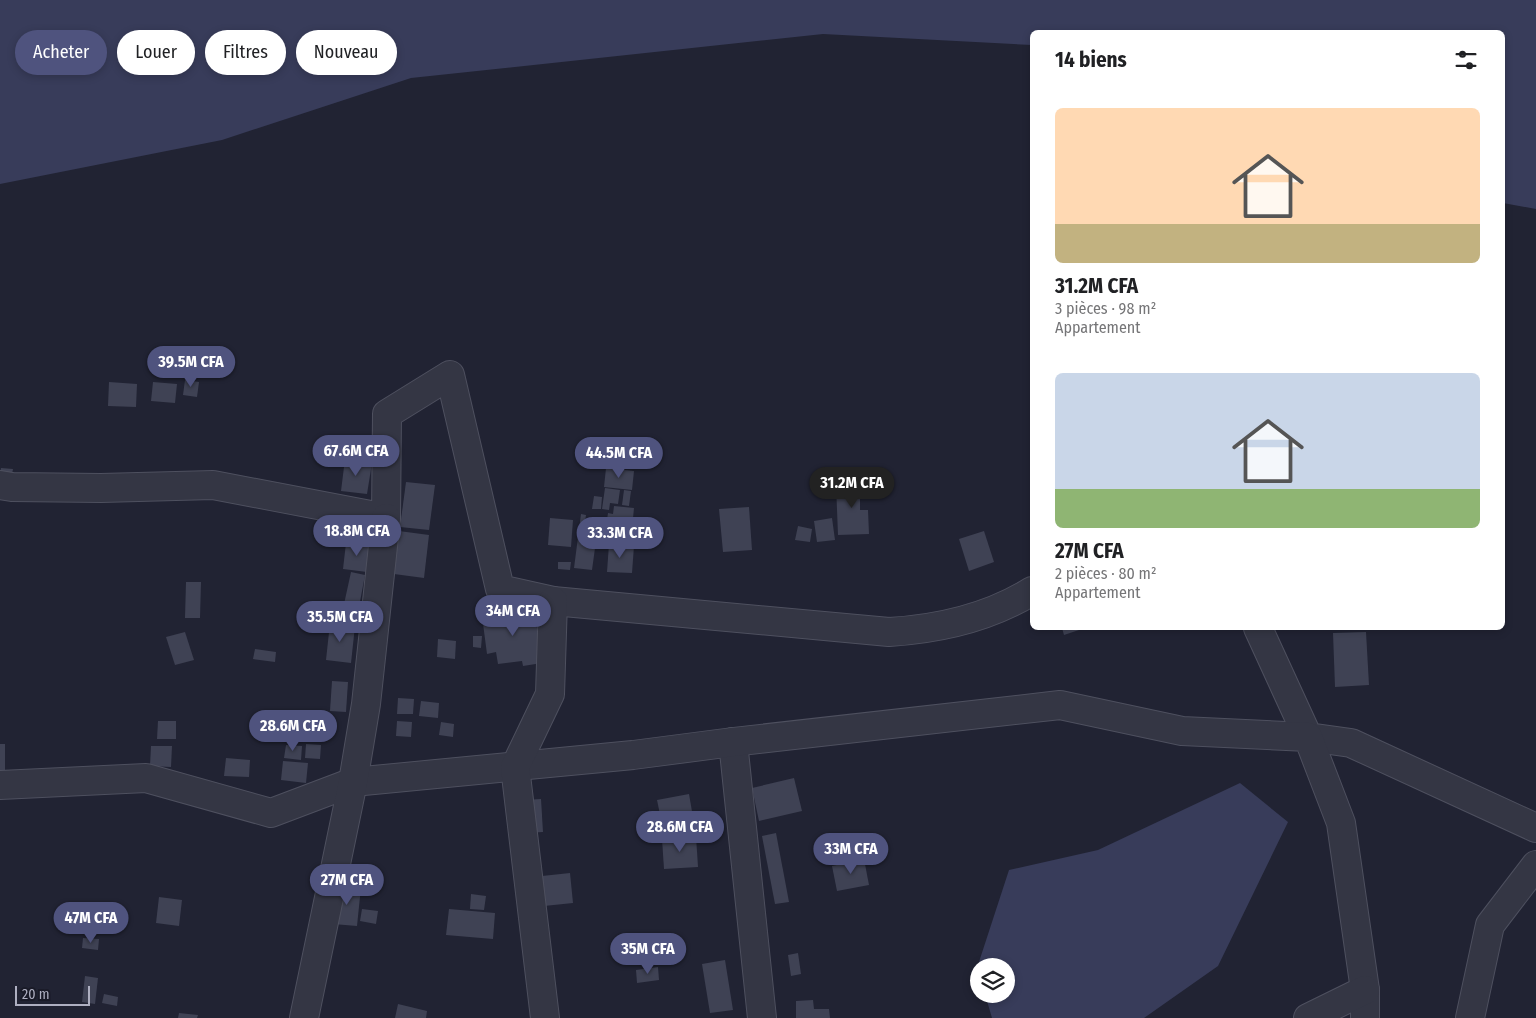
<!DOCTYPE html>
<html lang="fr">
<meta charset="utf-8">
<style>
body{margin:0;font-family:"Fira Sans Condensed",sans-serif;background:#f2f2f2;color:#202124;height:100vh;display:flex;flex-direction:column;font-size:19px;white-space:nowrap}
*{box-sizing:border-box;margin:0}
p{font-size:16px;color:#757577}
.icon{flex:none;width:28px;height:28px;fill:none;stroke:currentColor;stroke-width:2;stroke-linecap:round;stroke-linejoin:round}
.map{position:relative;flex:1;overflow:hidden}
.side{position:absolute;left:1030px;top:30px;width:475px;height:600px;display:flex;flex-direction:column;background:#fff;border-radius:8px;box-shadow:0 2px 8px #0003}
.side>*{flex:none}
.top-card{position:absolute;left:15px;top:30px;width:475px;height:45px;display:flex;gap:10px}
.buttons{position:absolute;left:970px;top:958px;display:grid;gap:10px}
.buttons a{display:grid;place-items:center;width:45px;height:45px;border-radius:50%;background:#fff;box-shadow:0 2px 8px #0003;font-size:25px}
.scale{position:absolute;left:15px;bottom:12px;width:75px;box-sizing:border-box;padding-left:5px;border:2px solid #aeafc1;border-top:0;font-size:14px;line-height:18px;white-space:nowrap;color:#aeafc1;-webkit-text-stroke:4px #1a1b28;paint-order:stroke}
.price{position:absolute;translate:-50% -42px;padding:0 11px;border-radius:18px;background:#4f537e;color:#fff;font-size:16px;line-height:32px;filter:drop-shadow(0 1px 2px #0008)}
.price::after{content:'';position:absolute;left:50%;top:30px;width:15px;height:11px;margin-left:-8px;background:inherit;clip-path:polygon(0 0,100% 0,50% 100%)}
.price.selected{background:#222;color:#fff}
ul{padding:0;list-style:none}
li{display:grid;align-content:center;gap:10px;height:265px;padding:0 25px}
li span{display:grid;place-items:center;height:155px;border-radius:8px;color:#555}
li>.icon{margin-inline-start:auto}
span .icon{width:90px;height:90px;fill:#fffc;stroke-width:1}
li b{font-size:21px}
h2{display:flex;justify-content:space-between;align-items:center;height:60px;padding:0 25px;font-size:21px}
.chip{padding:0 18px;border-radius:22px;background:#fff;box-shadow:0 2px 8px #0003;font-size:18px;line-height:45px}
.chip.selected{background:#4f537e;color:#fff}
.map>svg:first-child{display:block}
.water{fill:#383c5a}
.building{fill:#3f4254}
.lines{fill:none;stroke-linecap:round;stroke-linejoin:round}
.minor-casing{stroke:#4e505f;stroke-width:30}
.minor{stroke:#343644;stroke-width:28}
</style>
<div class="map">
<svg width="1536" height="1018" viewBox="0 0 1536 1018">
<rect width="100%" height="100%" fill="#212333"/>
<g class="water">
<path d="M0 0H1536V209L1503 203 1502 32H1032V45L823 34 411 78 222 140 0 184Z"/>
<path d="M1240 783 1288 822 1218 966 1144 1018H992L985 994H1006V966H979V973L977 968 1009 870 1098 850Z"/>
</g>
<g class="building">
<path d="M185 380 199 382 197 397 183 395Z"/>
<path d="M109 382 137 384 136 407 108 406Z"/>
<path d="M153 382 177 384 175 403 151 401Z"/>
<path d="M345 459 372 463 367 494 341 491Z"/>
<path d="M1 468 13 469 11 480 0 474Z"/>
<path d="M606 468 634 471 632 490 604 487Z"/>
<path d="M406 482 435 485 429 530 400 527Z"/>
<path d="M866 483 867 499H860V510H868L869 534 838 535 836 484Z"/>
<path d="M605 488 620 490 618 504 610 503 609 510 602 509Z"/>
<path d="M624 490 631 491 629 506 622 505Z"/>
<path d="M594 496 602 497 601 509H592Z"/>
<path d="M614 506 634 508 631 539 596 535 597 525 606 526 608 513 613 514Z"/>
<path d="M749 507 752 550 723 552 719 509Z"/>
<path d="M581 514 586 515 585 522 591 523 589 541H596L592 570 574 568Z"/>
<path d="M550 518 573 520 571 547 548 545Z"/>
<path d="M832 518 835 540 817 542 814 521Z"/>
<path d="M798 526 812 529 810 542 795 540Z"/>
<path d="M399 531 429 535 424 578 394 574Z"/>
<path d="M984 531 994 562 969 571 959 539Z"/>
<path d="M346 543 370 545 367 572 343 569Z"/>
<path d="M609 544 634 546 632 573 607 572Z"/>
<path d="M558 562H571L570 570 558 569Z"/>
<path d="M351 572 365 575 359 607 344 604Z"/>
<path d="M186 582H201L200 618H185Z"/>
<path d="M534 608 542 663 523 666 522 661 498 664 496 652 487 654 482 616Z"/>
<path d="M330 623 355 626 351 663 326 660Z"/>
<path d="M1062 628H1085L1064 635Z"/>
<path d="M185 632 194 660 175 665 166 637Z"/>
<path d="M1366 632 1369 685 1335 687 1333 633Z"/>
<path d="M473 636H482L481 648 473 647Z"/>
<path d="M438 639 456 641 455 659 437 657Z"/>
<path d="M255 649 276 652 275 662 253 659Z"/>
<path d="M332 681 348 682 346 712 330 711Z"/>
<path d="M398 698 414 699 413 714H397Z"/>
<path d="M421 701 439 703 438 718 419 716Z"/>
<path d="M158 721H176V739H157Z"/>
<path d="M397 721 412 722 411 737 396 736Z"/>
<path d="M441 722 454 724 453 737 439 735Z"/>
<rect x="0" y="744" width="5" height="26"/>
<path d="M306 744 321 745 320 759 305 758Z"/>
<path d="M286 745 302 746 301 760 284 758Z"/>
<path d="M151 746H172L171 767 150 766Z"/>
<path d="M226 758 250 760 249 777 224 776Z"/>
<path d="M283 761 308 763 306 783 281 780Z"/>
<path d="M794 778 802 811 759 821 752 788Z"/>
<path d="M689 794 694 823 663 829 657 800Z"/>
<path d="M541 799 543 832 526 833 524 800Z"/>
<path d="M776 833 789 902 775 904 762 836Z"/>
<path d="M696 836 698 867 664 869 662 839Z"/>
<path d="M864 859 869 885 837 891 832 866Z"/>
<path d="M570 873 573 903 544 906 542 876Z"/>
<path d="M337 885 361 887 357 926 333 924Z"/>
<path d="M471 894 486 896 484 910 470 909Z"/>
<path d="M159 897 182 900 179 926 156 923Z"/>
<path d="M362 909 378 911 376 924 360 921Z"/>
<path d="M449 909 495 913 493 939 446 935Z"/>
<path d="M83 938 99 939 98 950 82 948Z"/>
<path d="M798 953 801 974 791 976 788 955Z"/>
<path d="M725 960 733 1010 710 1013 702 964Z"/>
<path d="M658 967 659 980 637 983 636 970Z"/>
<path d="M85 976 98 978 95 1004 82 1002Z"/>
<path d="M104 994 118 997 117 1006 102 1003Z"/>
<path d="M813 1000 814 1009H829L830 1018H796V1001Z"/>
<path d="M398 1004 427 1011 426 1018H395Z"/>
<path d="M179 1013 198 1015 197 1018H178Z"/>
</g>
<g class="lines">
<g class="minor-casing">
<g id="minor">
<path d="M0 485 12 487 101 488 213 485 386 518 387 414 450 375 500 589 553 601 889 632C938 629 990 617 1032 591"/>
<path d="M1258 628 1308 737 1351 743 1536 828"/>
<path d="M733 742 762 1018"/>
<path d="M0 785 146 778 271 813 353 782 633 755 733 742 1060 705 1182 731 1308 737 1341 823 1365 990V1018"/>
<path d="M304 1018 353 782 366 704 386 518"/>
<path d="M545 1018 515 767 550 694 553 601"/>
<path d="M1308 1018 1365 990"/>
<path d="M1470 1018 1490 925 1536 865"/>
</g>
</g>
<use href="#minor" class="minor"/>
</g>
</svg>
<div class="buttons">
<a><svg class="icon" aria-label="layers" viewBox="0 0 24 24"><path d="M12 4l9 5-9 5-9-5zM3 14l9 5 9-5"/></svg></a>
</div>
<div class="scale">20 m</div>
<b class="price" style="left:191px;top:388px">39.5M CFA</b>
<b class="price" style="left:356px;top:477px">67.6M CFA</b>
<b class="price" style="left:619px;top:479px">44.5M CFA</b>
<b class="price selected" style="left:852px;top:509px">31.2M CFA</b>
<b class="price" style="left:357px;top:557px">18.8M CFA</b>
<b class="price" style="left:620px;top:559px">33.3M CFA</b>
<b class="price" style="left:513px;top:637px">34M CFA</b>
<b class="price" style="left:340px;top:643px">35.5M CFA</b>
<b class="price" style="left:293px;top:752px">28.6M CFA</b>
<b class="price" style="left:680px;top:853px">28.6M CFA</b>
<b class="price" style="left:851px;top:875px">33M CFA</b>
<b class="price" style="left:347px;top:906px">27M CFA</b>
<b class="price" style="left:91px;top:944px">47M CFA</b>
<b class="price" style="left:648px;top:975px">35M CFA</b>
<div class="top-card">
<a class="chip selected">Acheter</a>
<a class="chip">Louer</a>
<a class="chip">Filtres</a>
<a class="chip">Nouveau</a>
</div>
<section class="side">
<h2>14 biens<svg class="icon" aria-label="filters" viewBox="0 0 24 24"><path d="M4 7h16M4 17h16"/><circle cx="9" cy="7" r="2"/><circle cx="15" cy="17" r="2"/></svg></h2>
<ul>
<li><span style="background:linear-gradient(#ffd9b3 75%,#c2b280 0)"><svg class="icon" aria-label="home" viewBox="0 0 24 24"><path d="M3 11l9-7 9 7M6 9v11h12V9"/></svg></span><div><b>31.2M CFA</b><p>3 pièces · 98 m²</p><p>Appartement</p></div></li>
<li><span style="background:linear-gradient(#c9d6e8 75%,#8fb573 0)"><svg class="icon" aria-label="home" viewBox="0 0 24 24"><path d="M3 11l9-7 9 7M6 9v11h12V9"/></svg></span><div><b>27M CFA</b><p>2 pièces · 80 m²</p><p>Appartement</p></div></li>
</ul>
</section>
</div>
